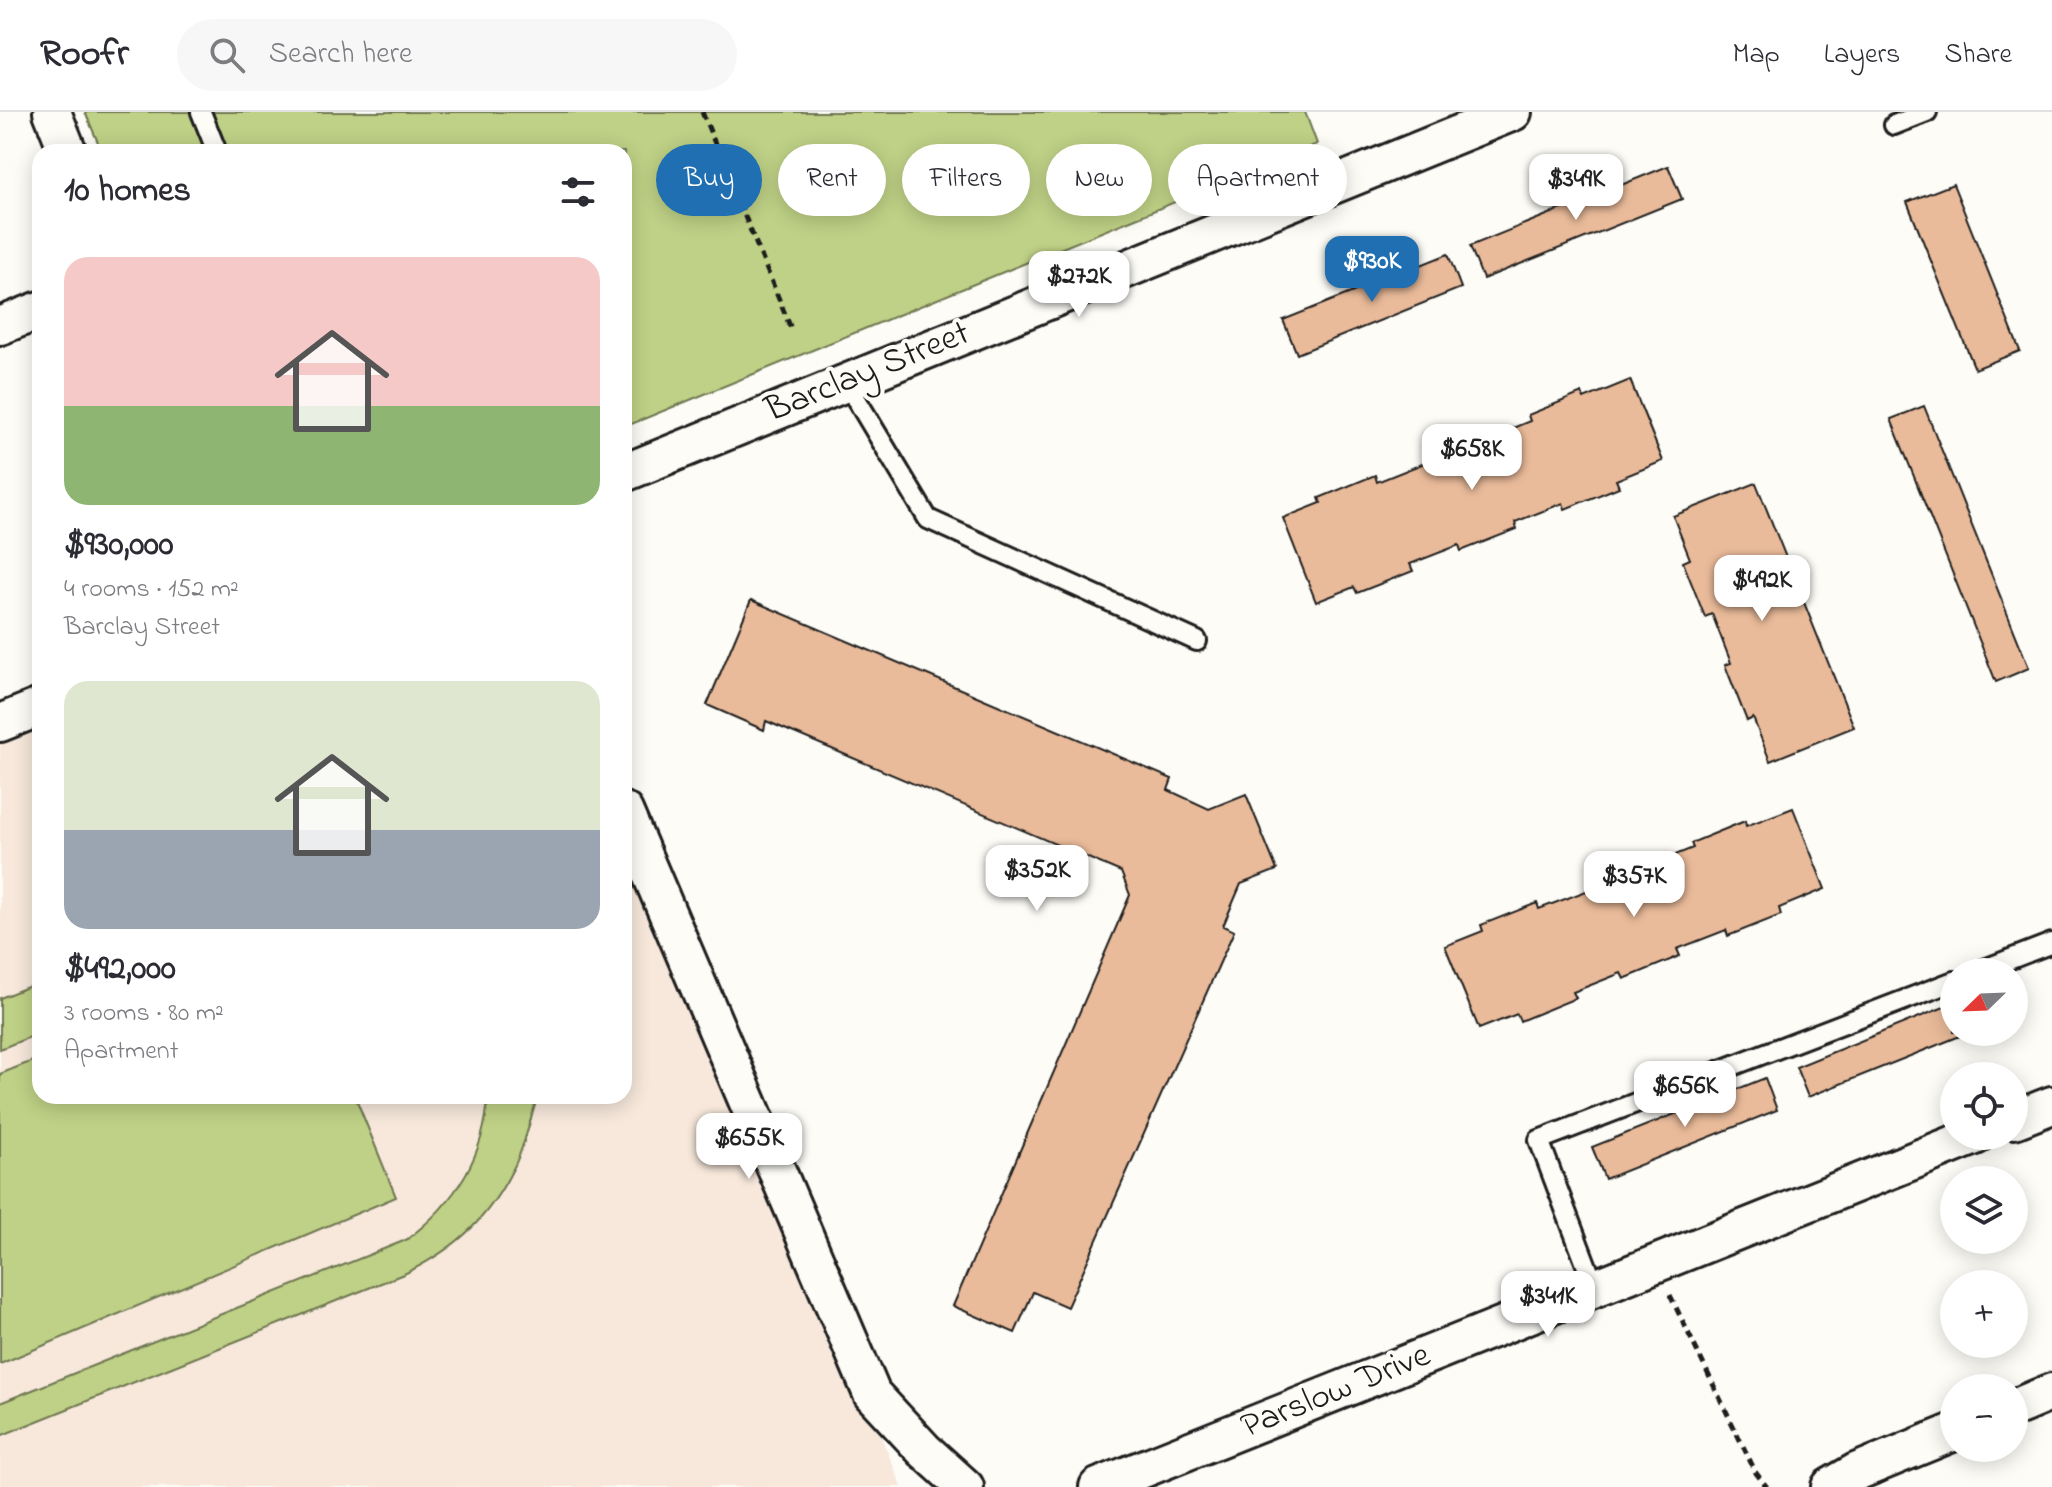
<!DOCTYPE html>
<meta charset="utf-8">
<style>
body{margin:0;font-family:"Indie Flower",sans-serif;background:#f7f7f7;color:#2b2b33;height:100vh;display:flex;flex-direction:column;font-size:30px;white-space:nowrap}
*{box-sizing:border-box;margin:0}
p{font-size:26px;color:#7c7c81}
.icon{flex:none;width:44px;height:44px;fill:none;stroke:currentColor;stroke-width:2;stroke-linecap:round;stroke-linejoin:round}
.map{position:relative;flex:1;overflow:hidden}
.details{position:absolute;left:32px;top:32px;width:600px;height:960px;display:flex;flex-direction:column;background:#fff;border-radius:24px;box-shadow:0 4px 20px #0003}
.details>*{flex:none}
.top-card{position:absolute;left:656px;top:32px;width:760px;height:72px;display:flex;gap:16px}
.needle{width:52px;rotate:247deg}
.tools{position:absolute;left:1940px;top:846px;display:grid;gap:16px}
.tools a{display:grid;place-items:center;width:88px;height:88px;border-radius:50%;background:#fff;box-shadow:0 4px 20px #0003;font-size:40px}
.price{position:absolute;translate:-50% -68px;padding:0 18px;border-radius:16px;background:#fff;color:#222;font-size:26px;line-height:52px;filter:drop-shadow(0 2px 4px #0008)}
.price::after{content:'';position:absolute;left:50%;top:48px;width:24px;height:18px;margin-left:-12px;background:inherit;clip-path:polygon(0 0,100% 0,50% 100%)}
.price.current{background:#1f6fb2;color:#fff}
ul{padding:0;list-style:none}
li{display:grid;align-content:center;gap:16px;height:424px;padding:0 32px}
li span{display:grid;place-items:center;height:248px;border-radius:24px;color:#555}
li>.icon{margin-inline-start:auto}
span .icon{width:144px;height:144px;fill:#fffc;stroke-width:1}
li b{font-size:34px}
h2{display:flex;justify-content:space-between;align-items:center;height:96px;padding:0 32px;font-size:34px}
.pill{padding:0 28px;border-radius:36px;background:#fff;box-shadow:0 4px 20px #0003;font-size:28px;line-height:72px}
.pill.current{background:#1f6fb2;color:#fff}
header{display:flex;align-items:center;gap:48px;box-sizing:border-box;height:112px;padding:0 40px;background:#fff;border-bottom:2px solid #e1e1e2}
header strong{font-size:38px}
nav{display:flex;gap:44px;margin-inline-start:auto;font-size:28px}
.search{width:560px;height:72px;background:#f7f7f7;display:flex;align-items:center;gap:20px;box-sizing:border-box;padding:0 28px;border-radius:44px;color:#7c7c81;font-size:30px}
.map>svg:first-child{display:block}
.built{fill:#f7e8db}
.green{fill:#bfd186;stroke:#6e7651;stroke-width:2}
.building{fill:#eabb9a;stroke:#1c1c1c;stroke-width:2}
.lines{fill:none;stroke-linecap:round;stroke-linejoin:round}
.lane-casing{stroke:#1c1c1c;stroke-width:24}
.street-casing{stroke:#1c1c1c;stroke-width:42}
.path{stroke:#1c1c1c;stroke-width:5;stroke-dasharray:8 6;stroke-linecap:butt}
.lane{stroke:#fdfcf7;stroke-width:18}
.street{stroke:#fdfcf7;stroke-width:36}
.labels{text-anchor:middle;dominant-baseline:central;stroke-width:8;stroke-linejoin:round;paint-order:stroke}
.street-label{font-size:36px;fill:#1c1c1c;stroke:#fdfcf7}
</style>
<header>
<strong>Roofr</strong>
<div class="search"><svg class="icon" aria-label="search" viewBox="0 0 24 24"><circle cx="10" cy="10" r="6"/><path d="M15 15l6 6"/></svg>Search here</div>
<nav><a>Map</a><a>Layers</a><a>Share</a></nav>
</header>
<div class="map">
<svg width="2052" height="1375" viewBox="0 0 2052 1375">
<rect width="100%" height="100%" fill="#fdfcf7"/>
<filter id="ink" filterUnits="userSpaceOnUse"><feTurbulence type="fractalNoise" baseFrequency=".0125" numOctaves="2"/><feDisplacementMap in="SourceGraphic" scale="16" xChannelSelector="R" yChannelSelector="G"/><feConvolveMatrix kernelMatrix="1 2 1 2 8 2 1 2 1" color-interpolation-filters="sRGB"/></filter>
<g filter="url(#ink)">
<path class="built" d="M40 593V984H624V705L902 1375H0V609Z"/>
<g class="green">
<path d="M85 0H1305L1317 32 624 315V40H102Z"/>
<path d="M40 870V921L0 937V886Z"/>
<path d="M40 946V984H355L396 1085 0 1252V962Z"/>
<path d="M488 984H538C530 1007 525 1033 514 1055 488 1107 458 1135 406 1161L0 1324V1291L406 1128C454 1092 485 1045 488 984Z"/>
</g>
<g class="building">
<path d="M1668 54 1682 87 1483 167 1470 134Z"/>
<path d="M1953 72 2020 239 1975 257 1907 90Z"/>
<path d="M1448 142 1461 176 1297 242 1283 208Z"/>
<path d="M1630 268 1663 349 1616 368 1619 375 1565 397 1563 391 1515 410 1517 417 1461 439 1459 433 1410 452 1413 459 1357 481 1354 475 1316 490 1283 406 1321 391 1319 386 1375 363 1377 370 1427 350 1424 344 1478 323 1481 329 1530 309 1528 303 1582 281 1584 287Z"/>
<path d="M1924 294 2029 556 1996 570 1891 307Z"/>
<path d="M1756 371 1854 615 1770 649 1753 606 1747 609 1725 553 1731 551 1712 502 1705 505 1683 450 1690 447 1673 404Z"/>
<path d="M751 488 1172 667 1168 678 1209 697 1246 682 1277 758 1241 772 1223 814 1234 819 1067 1195 1033 1180 1015 1221 953 1194 1130 783 1121 760 766 609 764 618 707 593Z"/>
<path d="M1793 696 1825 777 1779 796 1781 803 1728 824 1726 818 1677 837 1680 844 1624 867 1621 861 1573 880 1576 886 1520 909 1517 902 1479 917 1445 834 1483 819 1481 813 1537 791 1539 797 1589 778 1587 772 1640 750 1643 756 1693 736 1691 731 1745 709 1746 714Z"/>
<path d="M1954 891V920H1970L1808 985 1796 955Z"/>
<path d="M1765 966 1777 998 1605 1067 1592 1035Z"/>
</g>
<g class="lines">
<g class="lane-casing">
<g id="lane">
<path d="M201 0 217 40"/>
<path d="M1894 13 1927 0"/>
<path d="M846 270 928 407 1197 529"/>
<path d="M1977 860 2052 831"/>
<path d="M1595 1176 1539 1028 1954 869"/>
</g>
</g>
<g class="street-casing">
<g id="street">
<path d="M52 0 68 40"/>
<path d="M0 214 40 198"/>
<path d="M624 361 1513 0"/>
<path d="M0 611 40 595"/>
<path d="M624 699 872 1282 924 1338 965 1375"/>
<path d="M2014 1008 2052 993"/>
<path d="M2014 1296 2052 1280"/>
<path d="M1098 1375 1975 1024"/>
<path d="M1830 1375 1856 1360 1954 1320"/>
</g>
</g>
<g class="path">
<path d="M702 0 792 219"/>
<path d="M1670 1183 1756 1361 1767 1375"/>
</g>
<use href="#lane" class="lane"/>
<use href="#street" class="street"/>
</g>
</g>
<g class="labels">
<g class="street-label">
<text transform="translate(868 261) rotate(-22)">Barclay Street</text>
<text transform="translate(1336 1280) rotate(-22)">Parslow Drive</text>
</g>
</g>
</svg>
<div class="tools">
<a><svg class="needle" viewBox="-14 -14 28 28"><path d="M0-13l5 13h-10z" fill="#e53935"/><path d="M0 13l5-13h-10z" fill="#7c7c81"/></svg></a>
<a><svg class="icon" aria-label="locate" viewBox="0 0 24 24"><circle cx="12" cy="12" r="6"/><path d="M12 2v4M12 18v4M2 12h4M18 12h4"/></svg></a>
<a><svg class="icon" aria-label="layers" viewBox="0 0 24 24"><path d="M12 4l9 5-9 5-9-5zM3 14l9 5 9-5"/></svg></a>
<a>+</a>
<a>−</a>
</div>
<b class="price" style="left:1576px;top:110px">$349K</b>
<b class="price current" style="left:1372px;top:192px">$930K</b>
<b class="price" style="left:1079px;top:207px">$272K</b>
<b class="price" style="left:1472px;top:380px">$658K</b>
<b class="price" style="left:1762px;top:511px">$492K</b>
<b class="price" style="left:1037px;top:801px">$352K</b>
<b class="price" style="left:1634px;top:807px">$357K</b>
<b class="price" style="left:1685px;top:1017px">$656K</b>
<b class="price" style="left:749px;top:1069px">$655K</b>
<b class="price" style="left:1548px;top:1227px">$341K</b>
<div class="top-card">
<a class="pill current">Buy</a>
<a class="pill">Rent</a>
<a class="pill">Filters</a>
<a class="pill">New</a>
<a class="pill">Apartment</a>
</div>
<section class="details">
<h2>10 homes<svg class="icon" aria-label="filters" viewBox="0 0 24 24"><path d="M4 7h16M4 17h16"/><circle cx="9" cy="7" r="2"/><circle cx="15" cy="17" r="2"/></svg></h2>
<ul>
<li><span style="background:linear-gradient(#f6c9c9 60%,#8fb573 0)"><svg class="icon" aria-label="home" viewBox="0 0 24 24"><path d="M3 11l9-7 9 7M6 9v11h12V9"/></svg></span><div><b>$930,000</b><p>4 rooms · 152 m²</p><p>Barclay Street</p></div></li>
<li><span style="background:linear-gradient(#dfe7d0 60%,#9aa5b1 0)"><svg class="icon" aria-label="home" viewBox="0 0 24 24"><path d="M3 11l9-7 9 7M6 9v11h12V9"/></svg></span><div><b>$492,000</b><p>3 rooms · 80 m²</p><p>Apartment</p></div></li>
</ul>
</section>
</div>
